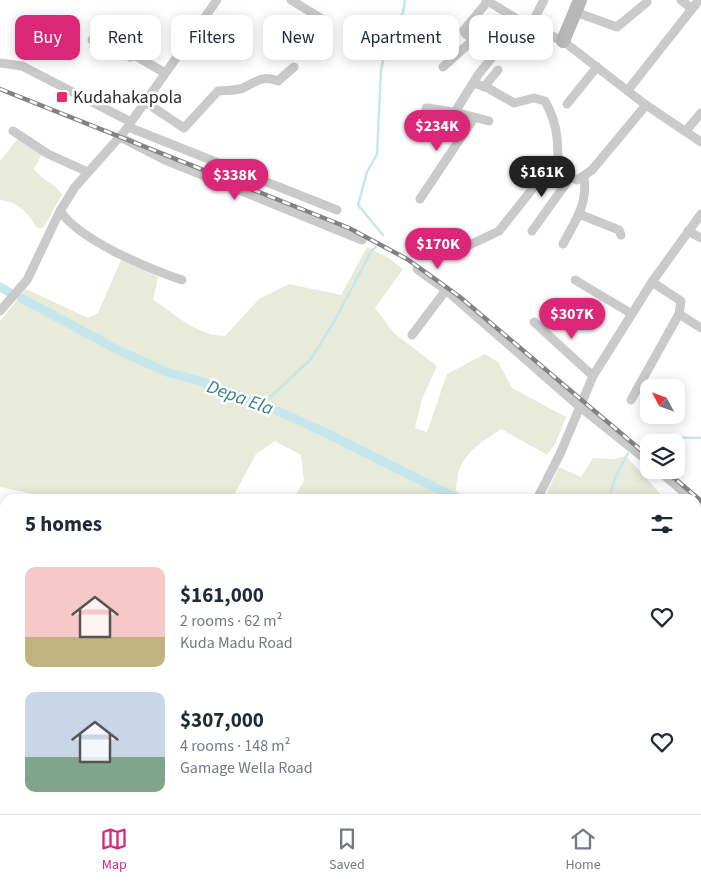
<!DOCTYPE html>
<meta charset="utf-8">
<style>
body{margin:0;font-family:"Source Sans 3",sans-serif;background:#f2f2f3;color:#1f2937;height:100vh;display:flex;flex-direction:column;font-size:19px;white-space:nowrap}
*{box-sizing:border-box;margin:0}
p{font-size:16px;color:#747a83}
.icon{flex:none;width:28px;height:28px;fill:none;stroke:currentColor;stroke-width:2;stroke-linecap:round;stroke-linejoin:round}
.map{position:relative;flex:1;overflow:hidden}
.side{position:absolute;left:0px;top:494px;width:701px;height:321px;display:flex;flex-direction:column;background:#fff;border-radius:15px 15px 0 0;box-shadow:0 2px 12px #0003}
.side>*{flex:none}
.banner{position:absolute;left:15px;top:15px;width:671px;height:45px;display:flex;gap:10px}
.needle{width:32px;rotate:311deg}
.fabs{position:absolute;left:640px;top:379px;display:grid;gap:10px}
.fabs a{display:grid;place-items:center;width:45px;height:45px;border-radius:10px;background:#fff;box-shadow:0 2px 12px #0003;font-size:25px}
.price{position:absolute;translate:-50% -42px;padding:0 11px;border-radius:18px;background:#db2777;color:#fff;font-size:16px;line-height:32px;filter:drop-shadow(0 1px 2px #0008)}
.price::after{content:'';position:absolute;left:50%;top:30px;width:15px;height:11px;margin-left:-8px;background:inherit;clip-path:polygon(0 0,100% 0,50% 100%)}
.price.current{background:#222;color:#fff}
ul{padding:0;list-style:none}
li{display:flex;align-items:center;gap:15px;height:125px;padding:0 25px}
li span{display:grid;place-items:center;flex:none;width:140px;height:100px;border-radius:10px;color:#555}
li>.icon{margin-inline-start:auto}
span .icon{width:60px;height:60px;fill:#fffc;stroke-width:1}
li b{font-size:21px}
h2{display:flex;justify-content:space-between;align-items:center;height:60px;padding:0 25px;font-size:21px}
.chip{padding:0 18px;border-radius:10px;background:#fff;box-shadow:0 2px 12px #0003;font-size:18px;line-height:45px}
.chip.current{background:#db2777;color:#fff}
.tabs{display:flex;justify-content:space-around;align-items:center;height:70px;border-top:1px solid #e0e1e3;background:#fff;font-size:14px;color:#747a83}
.tabs a{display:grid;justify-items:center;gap:2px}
.tabs .current{color:#db2777}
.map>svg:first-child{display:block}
.green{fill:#e8ebda}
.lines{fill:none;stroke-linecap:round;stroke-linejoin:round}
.stream{stroke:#c5e7ec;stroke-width:2.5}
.canal{stroke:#c5e7ec;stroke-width:9}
.street{stroke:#cacaca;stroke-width:9}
.secondary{stroke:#b7b7b7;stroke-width:14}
.rail-casing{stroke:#828282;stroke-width:4.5}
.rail{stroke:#fff;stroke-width:2.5;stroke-dasharray:8;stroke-linecap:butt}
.poi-dot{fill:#e92a6b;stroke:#fff;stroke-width:2}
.labels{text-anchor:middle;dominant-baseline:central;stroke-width:5;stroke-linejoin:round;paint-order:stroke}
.poi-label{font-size:18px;fill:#2d2d2d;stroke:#fff;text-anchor:start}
.water-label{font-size:19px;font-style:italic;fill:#37808b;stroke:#fff}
</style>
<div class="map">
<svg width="701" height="814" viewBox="0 0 701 814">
<rect width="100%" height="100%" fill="#fff"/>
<g class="green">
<path d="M23 132 44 150 34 169C41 180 56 183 62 195L43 228H37C27 213 20 202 0 200V161Z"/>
<path d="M367 247 387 257 403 269 375 308 394 333 437 366 422 399 415 428 427 432 447 374 485 354 498 362 512 388 566 417 555 444 547 455 501 429C475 447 457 456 456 491L472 499H293L304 481 301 455 275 441 256 454 232 499H57L0 487V321L26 289 88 318 98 313 121 260 158 277 153 300C175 314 198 336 225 336L259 299 289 284 341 295Z"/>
<path d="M626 456 665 499H544L559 467 581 477 593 458 614 459Z"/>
<path d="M696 534 701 539V769L696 767Z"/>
</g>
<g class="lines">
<g class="stream">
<path d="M383 235 358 205 367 172 377 154 381 70 387 41 403 12 405 0"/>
<path d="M263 404 311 359 335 320 372 250 376 247"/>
<path d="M645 437 701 438"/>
<path d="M609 499 615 478 628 453"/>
</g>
<g class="canal">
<path d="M0 287 9 292"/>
<path d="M21 298 118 350 166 372 197 380 263 404 328 434 458 499"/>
<path d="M696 668 701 672"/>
</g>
<g class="street">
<path d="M291 0 327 22"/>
<path d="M486 0 530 27 563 41 646 105 701 142"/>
<path d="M681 0 692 9"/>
<path d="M575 12 617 27 647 2"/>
<path d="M530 27 544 0"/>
<path d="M92 40 109 53 121 50 130 57 136 56 165 73"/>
<path d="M130 57 131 38"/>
<path d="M0 63 22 66 131 122"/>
<path d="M443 67 473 40"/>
<path d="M474 83 488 88 514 103 534 98 545 101C551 112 556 125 557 138 559 157 554 171 577 180L592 170 646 105"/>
<path d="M484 87 498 70"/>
<path d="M628 90 699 0"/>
<path d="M145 102 184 128 218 91C226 90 236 91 243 88 258 81 262 75 278 81L294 67"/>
<path d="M567 104 597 67"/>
<path d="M426 108 455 112 478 75 494 55 492 49 473 40 465 33 464 30 488 1"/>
<path d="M455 112 489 121"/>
<path d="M128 127 337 210"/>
<path d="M13 131 48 154 88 172"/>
<path d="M686 131 701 113"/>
<path d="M423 134 430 108"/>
<path d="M120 137 165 160 362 240"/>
<path d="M420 199 474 118"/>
<path d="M60 211C81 241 147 268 182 280"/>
<path d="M579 214 619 230 621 235"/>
<path d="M532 231 570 178"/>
<path d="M688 231 701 238"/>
<path d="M563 244C576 220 588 204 584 176"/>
<path d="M463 248 499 231 556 159"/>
<path d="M417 269 446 290"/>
<path d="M575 280 632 314"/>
<path d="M652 282 681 301 679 314 701 328"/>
<path d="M0 311 27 280 60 211 75 187 124 132 217 0"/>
<path d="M534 322 593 376"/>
<path d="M412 335 446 290 580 407 649 462"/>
<path d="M631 400 679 314"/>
<path d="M658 470 692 499"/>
<path d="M537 499 560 454 593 376 652 282 701 214"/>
<path d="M696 503 701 507"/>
<path d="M0 580 5 586"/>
<path d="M0 617 5 611"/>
<path d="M0 627 5 630"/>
<path d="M0 745 5 749"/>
<path d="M0 796 5 789"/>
<path d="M86 810H88"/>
<path d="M120 810 127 814"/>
<path d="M291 810 297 814"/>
<path d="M632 810 635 814"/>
<path d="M187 814 189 810"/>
<path d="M375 814 376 810"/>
<path d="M450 814 452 810"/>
<path d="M568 814 571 810"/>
</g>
<path class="secondary" d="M563 41 580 0"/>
<g class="rail-casing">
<g id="rail">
<path d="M0 89 349 228 407 259 460 297 649 457"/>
<path d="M665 470 701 501"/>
</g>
</g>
<use href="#rail" class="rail"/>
</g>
<rect class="poi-dot" x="56" y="91" width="12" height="12" rx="2.5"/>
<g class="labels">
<g class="poi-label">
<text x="73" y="97">Kudahakapola</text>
</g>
<g class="water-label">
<text transform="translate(240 398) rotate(20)">Depa Ela</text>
</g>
</g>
</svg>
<div class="fabs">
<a><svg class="needle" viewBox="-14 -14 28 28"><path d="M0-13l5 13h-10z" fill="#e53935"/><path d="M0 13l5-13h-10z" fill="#747a83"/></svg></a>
<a><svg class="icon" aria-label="layers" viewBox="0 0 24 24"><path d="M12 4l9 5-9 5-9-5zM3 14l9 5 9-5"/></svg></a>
</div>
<b class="price" style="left:437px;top:152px">$234K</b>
<b class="price current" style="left:542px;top:198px">$161K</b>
<b class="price" style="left:235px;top:201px">$338K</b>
<b class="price" style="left:438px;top:270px">$170K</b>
<b class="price" style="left:572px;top:340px">$307K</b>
<div class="banner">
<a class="chip current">Buy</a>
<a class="chip">Rent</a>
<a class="chip">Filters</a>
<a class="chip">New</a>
<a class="chip">Apartment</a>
<a class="chip">House</a>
</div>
<section class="side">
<h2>5 homes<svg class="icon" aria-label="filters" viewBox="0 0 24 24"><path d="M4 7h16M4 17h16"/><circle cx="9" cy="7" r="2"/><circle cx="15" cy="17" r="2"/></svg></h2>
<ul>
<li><span style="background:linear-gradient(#f6c9c9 70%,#c2b280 0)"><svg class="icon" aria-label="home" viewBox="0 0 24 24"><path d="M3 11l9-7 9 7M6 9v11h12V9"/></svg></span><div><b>$161,000</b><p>2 rooms · 62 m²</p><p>Kuda Madu Road</p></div><svg class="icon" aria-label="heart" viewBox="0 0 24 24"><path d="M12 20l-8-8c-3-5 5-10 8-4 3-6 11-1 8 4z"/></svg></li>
<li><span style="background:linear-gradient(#c9d6e8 65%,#7fa58c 0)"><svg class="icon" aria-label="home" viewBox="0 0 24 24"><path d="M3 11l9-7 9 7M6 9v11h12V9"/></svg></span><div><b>$307,000</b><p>4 rooms · 148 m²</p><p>Gamage Wella Road</p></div><svg class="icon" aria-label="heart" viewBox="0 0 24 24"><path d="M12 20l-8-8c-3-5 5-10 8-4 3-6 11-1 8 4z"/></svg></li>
</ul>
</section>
</div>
<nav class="tabs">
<a class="current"><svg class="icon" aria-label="map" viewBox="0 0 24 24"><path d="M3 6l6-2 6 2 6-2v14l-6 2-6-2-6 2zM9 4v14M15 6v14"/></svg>Map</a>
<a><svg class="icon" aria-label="saved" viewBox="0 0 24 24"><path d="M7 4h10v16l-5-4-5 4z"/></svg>Saved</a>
<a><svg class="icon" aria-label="home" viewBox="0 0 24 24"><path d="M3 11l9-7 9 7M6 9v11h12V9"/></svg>Home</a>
</nav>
